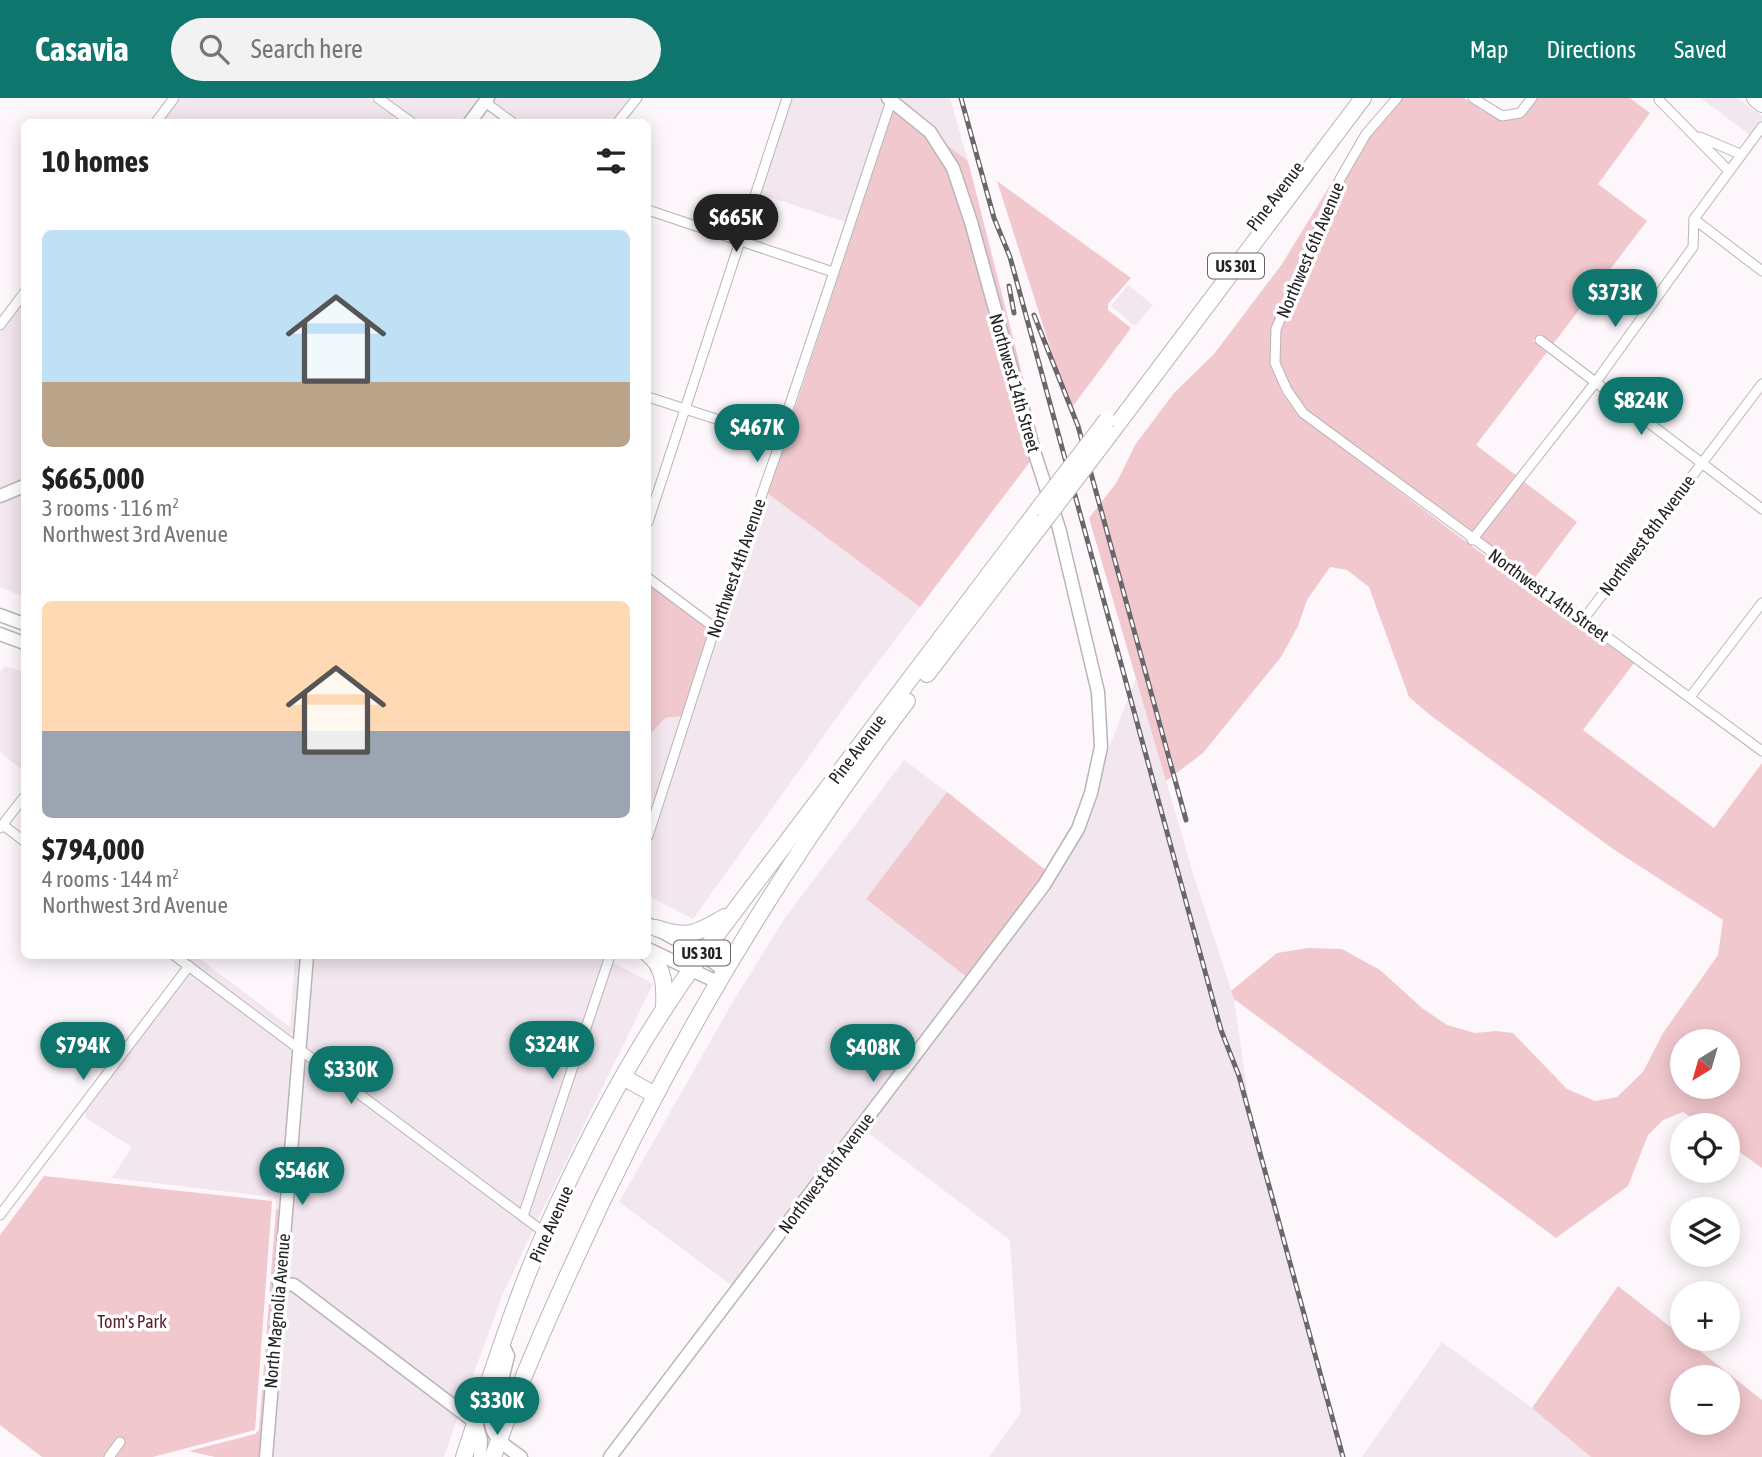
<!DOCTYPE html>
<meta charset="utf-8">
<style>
body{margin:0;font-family:"Asap Condensed",sans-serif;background:#f2f2f2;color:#222;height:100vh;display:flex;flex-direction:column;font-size:26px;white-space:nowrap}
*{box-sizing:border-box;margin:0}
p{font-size:23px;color:#767676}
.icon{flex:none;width:38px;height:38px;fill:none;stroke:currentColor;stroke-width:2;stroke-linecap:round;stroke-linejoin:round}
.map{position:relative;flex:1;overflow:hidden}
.panel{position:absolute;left:21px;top:21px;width:630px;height:840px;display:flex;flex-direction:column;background:#fff;border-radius:10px;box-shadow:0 4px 18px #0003}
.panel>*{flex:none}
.needle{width:46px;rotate:217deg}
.buttons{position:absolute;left:1670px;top:931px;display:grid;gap:14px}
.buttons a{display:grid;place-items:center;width:70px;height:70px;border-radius:50%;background:#fff;box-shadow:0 4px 18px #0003;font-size:35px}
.price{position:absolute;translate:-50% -60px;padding:0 16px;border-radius:24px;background:#0f766e;color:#fff;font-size:23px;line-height:46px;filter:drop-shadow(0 2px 4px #0008)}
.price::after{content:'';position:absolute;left:50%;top:42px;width:21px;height:16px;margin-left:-10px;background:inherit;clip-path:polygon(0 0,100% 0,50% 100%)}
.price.active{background:#222;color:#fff}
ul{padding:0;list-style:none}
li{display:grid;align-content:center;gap:14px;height:371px;padding:0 21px}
li span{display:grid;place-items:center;height:217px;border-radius:10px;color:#555}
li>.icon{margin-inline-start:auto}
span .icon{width:126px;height:126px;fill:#fffc;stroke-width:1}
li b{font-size:30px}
h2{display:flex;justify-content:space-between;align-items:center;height:84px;padding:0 21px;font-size:30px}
header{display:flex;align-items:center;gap:42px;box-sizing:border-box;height:98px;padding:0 35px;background:#0f766e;color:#fff}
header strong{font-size:33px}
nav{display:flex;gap:38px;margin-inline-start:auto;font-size:24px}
.search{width:490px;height:63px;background:#f2f2f2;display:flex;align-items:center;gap:18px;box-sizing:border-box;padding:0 24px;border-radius:38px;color:#767676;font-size:26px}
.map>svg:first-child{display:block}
.built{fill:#f2e6ef}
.green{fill:#f1c8cd;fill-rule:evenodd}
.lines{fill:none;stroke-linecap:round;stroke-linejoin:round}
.street-casing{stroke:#b9b4b8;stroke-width:11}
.secondary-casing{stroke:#b9b4b8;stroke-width:15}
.highway-casing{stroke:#b9b4b8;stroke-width:18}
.street{stroke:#fff;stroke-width:9}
.secondary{stroke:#fff;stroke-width:12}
.highway{stroke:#fff;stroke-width:16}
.rail-casing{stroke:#6a676a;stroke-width:5}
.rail{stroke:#fff;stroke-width:2.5;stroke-dasharray:8;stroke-linecap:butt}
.highway-bridge-casing{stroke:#b9b4b8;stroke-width:18;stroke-linecap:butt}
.highway-bridge{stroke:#fff;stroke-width:16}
.labels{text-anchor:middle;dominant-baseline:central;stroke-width:7;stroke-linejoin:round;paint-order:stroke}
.shield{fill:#fff;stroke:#666466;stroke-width:2}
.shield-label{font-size:16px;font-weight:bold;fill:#242224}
.street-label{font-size:18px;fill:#242224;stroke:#fff}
.park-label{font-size:18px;fill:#5d1c2c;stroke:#fff}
</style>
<header>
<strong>Casavia</strong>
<div class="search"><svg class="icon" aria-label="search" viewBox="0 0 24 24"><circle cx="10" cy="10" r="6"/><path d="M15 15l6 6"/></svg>Search here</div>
<nav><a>Map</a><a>Directions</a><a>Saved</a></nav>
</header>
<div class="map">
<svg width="1762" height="1359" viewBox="0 0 1762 1359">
<rect width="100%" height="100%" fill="#fdf7fc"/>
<g class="built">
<path d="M180 0H369L402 24H161Z"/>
<path d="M386 0H483L464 24H419Z"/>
<path d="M494 0H631L613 24H521L491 3Z"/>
<path d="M792 0H879L886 5 846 124 760 96Z"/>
<path d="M897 0H950L968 63 942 43Z"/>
<path d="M1701 0H1738L1762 18V22L1750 37Z"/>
<path d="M1128 187 1153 207 1135 228 1111 208Z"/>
<path d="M24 202V384L0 393V234Z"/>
<path d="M24 393V499L0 489V402Z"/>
<path d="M767 395 920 509 852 598 693 821 648 798V752L719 532Z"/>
<path d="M5 568 24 574V674L0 654V574Z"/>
<path d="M1136 580 1193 775 1234 901 1255 1046 1341 1359H989L1021 1314 1010 1142 864 1032 1048 790 1069 758 1083 732 1104 663Z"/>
<path d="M682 618 679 628 648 724V639L665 620Z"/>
<path d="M904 662 947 694 866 801 968 880 734 1189 619 1104 731 907 785 820Z"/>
<path d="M187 858H196L290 929 295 858H302L296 941 185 859Z"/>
<path d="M311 858H599L604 860 521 1111 304 948Z"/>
<path d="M612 864 653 886 537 1123 528 1116Z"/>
<path d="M190 875 295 953 281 1112 276 1111V1102L273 1099 112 1080 132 1049 87 1021 85 1013Z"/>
<path d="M303 960 533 1132 502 1198 462 1308 284 1181Z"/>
<path d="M284 1190 291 1192 458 1318 444 1359H270Z"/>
<path d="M1442 1244 1532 1310 1591 1359H1362Z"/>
</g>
<g class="green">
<path d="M1402 0H1464L1481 12 1502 23 1524 18 1538 0H1630L1650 15 1598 86 1647 123 1553 246 1539 236 1533 243 1547 254 1476 347 1517 378 1472 435 1306 311 1291 289 1280 263 1281 232 1344 83 1370 38Z"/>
<path d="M893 11 927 38 949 73 1032 361 920 509 767 395Z"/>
<path d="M942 43 968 63 1041 350 1039 352Z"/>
<path d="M1354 48 1335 80 1272 230 1271 267 1282 295 1297 316 1473 449 1634 565 1583 632 1714 730 1762 665V1070L1727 1045V1027H1702L1683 1014 1663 1022 1648 1037 1628 1088 1556 1140 1234 901 1231 893 1277 855 1308 850 1342 851 1380 872 1422 910 1447 927 1475 935 1496 933 1513 935 1567 991 1595 1003 1617 999 1643 974 1663 935 1718 857 1723 822 1613 751 1430 617 1409 599 1369 489 1347 472 1330 469 1307 502 1298 528 1281 559 1203 655 1166 683 1089 420 1117 384 1135 347 1174 295 1214 256 1282 166ZM1682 943H1727V989H1682Z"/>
<path d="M997 83 1131 180 1108 206V212L1131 230 1070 312Z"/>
<path d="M1523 383 1577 424 1534 481 1479 441Z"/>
<path d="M648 486 710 532 682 618 665 620 648 639Z"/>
<path d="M947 694 1048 774 968 880 866 801Z"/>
<path d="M44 1078 272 1103 255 1332 153 1359H42L0 1327V1137Z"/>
<path d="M276 1111 281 1112 261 1359H215L189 1353 255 1336 259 1332Z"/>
<path d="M1618 1188 1682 1238V1241H1685L1762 1302V1359H1591L1532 1310ZM1682 1279H1727V1325H1682Z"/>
</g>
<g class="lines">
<g class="street-casing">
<g id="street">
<path d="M378 0 411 24"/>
<path d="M1397 0 1366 36 1340 81 1276 231 1275 265 1287 292 1303 315 1762 653"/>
<path d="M1473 0 1502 18 1520 15 1532 0"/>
<path d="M1659 2 1728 72"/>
<path d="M485 4 512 24"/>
<path d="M156 24 174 0"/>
<path d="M618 24 637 0"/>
<path d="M1700 39 1740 56"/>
<path d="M648 112 833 174"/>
<path d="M1694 121 1762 173"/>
<path d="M0 227 24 195"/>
<path d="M1540 242 1762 411"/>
<path d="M648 299 781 342"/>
<path d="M648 424 787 0"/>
<path d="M1472 442 1595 285 1693 149 1694 121 1762 29"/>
<path d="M648 480 715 530"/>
<path d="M1583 522 1762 286"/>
<path d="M1690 599 1762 505"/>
<path d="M3 727 24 743"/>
<path d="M0 730 24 699"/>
<path d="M648 738 715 530 781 342 788 312 891 3"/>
<path d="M175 858 545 1135"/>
<path d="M0 1117 189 868"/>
<path d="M523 1118 610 858"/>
<path d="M109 1359 120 1344"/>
</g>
</g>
<g class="secondary-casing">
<g id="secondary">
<path d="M470 24 488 0"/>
<path d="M0 398 24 388"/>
<path d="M0 517 24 526"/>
<path d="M0 536 24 545"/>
<path d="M648 826 702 856 725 873"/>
<path d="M648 851 717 884"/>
<path d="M279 1185 294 1187 476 1325 481 1342 480 1359"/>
<path d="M503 1247 508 1258 491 1325C492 1341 509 1350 521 1359"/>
<path d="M266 1359 307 858"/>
<path d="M610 1359 1044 787 1078 731 1091 695 1101 649 1098 594 1059 430 1034 353 971 124 953 70 930 34 888 0"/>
</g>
</g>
<g class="highway-casing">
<g id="highway">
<path d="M1755 0 1762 6"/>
<path d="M1110 336 1363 0"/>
<path d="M927 576 1044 423"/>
<path d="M656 830C688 841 696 836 725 819"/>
<path d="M648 856C665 869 665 890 664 911"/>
<path d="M623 979 655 997"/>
<path d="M464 1359C489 1284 513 1207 545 1134 588 1037 639 942 702 856L1040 409"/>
<path d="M493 1359C516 1294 543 1231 572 1168 662 968 774 777 907 603"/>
</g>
</g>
<use href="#street" class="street"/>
<use href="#secondary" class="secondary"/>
<use href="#highway" class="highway"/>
<g class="rail-casing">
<g id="rail">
<path d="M961 0 994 120 1010 159 1221 932 1239 978 1343 1359"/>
<path d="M1009 188 1014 215"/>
<path d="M1034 217 1078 328 1186 722"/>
</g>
</g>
<use href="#rail" class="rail"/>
<g class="highway-bridge-casing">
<g id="highway-bridge">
<path d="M1040 409 1107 322"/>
<path d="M1044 423 1110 336"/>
</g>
</g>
<use href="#highway-bridge" class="highway-bridge"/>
</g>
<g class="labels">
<g class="shield">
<rect x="1208" y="155.5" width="56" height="25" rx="5"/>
<rect x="674" y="842.5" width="56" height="25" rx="5"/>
</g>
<g class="shield-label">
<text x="1236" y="168">US 301</text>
<text x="702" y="855">US 301</text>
</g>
<g class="street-label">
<text transform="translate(1275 98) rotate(-53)">Pine Avenue</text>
<text transform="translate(1310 152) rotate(-67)">Northwest 6th Avenue</text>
<text transform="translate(1015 285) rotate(74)">Northwest 14th Street</text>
<text transform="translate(1647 437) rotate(-53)">Northwest 8th Avenue</text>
<text transform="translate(736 470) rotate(-71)">Northwest 4th Avenue</text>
<text transform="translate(1549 497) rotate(36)">Northwest 14th Street</text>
<text transform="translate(857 651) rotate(-53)">Pine Avenue</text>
<text transform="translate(826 1075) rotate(-53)">Northwest 8th Avenue</text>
<text transform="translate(551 1126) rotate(-66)">Pine Avenue</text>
<text transform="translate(277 1213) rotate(-85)">North Magnolia Avenue</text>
</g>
<g class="park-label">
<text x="132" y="1223">Tom's Park</text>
</g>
</g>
</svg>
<div class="buttons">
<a><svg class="needle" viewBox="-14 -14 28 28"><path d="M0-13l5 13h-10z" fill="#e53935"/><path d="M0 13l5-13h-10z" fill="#767676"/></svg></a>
<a><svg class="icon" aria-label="locate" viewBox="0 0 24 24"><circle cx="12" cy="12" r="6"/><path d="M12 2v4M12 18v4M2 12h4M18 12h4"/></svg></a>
<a><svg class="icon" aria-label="layers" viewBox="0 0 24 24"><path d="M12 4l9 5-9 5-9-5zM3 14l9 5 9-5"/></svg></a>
<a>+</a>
<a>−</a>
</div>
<b class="price active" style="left:736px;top:156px">$665K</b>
<b class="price" style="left:1615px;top:231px">$373K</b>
<b class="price" style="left:1641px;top:339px">$824K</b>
<b class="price" style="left:757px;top:366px">$467K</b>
<b class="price" style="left:552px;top:983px">$324K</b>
<b class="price" style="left:83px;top:984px">$794K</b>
<b class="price" style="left:873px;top:986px">$408K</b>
<b class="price" style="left:351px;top:1008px">$330K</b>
<b class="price" style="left:302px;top:1109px">$546K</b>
<b class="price" style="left:497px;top:1339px">$330K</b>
<section class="panel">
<h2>10 homes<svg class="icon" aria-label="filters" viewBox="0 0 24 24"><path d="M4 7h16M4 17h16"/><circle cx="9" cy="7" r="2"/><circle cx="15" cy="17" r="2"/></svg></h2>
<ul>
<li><span style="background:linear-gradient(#bfe0f5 70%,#b9a48a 0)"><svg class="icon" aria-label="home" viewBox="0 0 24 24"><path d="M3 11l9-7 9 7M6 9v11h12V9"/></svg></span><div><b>$665,000</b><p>3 rooms · 116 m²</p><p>Northwest 3rd Avenue</p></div></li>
<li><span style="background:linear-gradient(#ffd9b3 60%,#9aa5b1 0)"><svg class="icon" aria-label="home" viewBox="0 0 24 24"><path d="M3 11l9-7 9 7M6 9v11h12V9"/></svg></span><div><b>$794,000</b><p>4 rooms · 144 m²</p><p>Northwest 3rd Avenue</p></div></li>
</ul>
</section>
</div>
